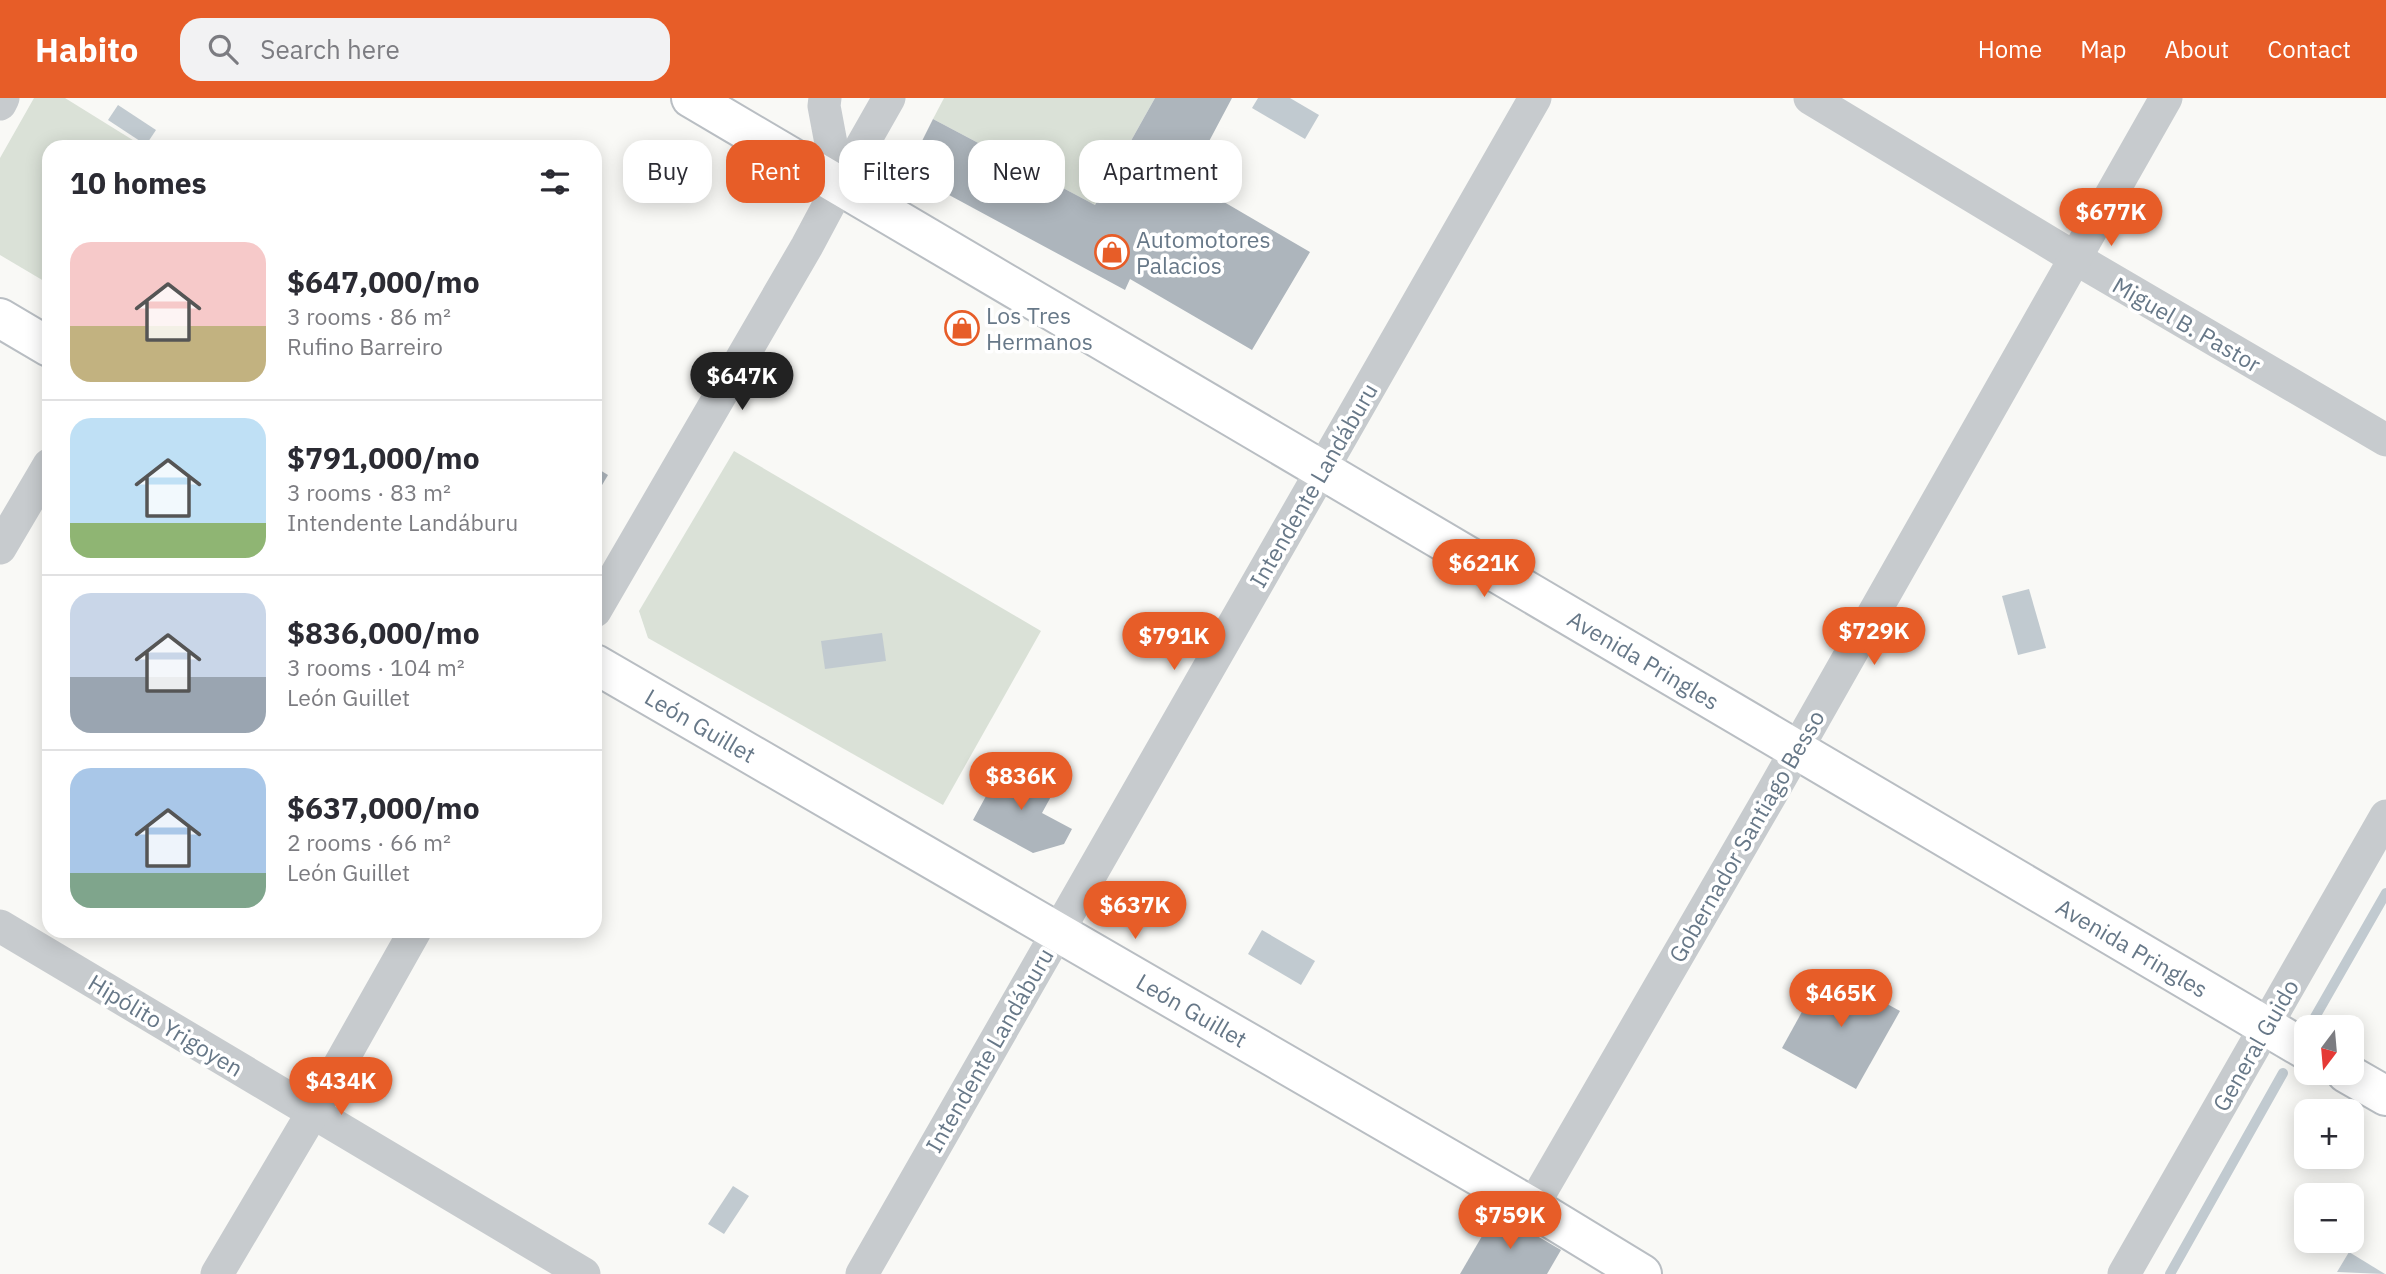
<!DOCTYPE html>
<meta charset="utf-8">
<style>
body{margin:0;font-family:"IBM Plex Sans",sans-serif;background:#f2f2f3;color:#2b2b33;height:100vh;display:flex;flex-direction:column;font-size:26px;white-space:nowrap}
*{box-sizing:border-box;margin:0}
p{font-size:23px;color:#7c7c81}
.icon{flex:none;width:38px;height:38px;fill:none;stroke:currentColor;stroke-width:2;stroke-linecap:round;stroke-linejoin:round}
.map{position:relative;flex:1;overflow:hidden}
.details{position:absolute;left:42px;top:42px;width:560px;height:798px;display:flex;flex-direction:column;background:#fff;border-radius:21px;box-shadow:0 4px 18px #0003}
.details>*{flex:none}
.banner{position:absolute;left:623px;top:42px;width:665px;height:63px;display:flex;gap:14px}
.needle{width:46px;rotate:196deg}
.tools{position:absolute;left:2294px;top:917px;display:grid;gap:14px}
.tools a{display:grid;place-items:center;width:70px;height:70px;border-radius:14px;background:#fff;box-shadow:0 4px 18px #0003;font-size:35px}
.price{position:absolute;translate:-50% -60px;padding:0 16px;border-radius:24px;background:#e75d28;color:#fff;font-size:23px;line-height:46px;filter:drop-shadow(0 2px 4px #0008)}
.price::after{content:'';position:absolute;left:50%;top:42px;width:21px;height:16px;margin-left:-10px;background:inherit;clip-path:polygon(0 0,100% 0,50% 100%)}
.price.active{background:#222;color:#fff}
ul{padding:0;list-style:none}
li{display:flex;align-items:center;gap:21px;height:175px;padding:0 28px}
li+li{border-top:2px solid #e1e1e2}
li span{display:grid;place-items:center;flex:none;width:196px;height:140px;border-radius:21px;color:#555}
li>.icon{margin-inline-start:auto}
span .icon{width:84px;height:84px;fill:#fffc;stroke-width:1}
li b{font-size:30px}
h2{display:flex;justify-content:space-between;align-items:center;height:84px;padding:0 28px;font-size:30px}
.tag{padding:0 24px;border-radius:21px;background:#fff;box-shadow:0 4px 18px #0003;font-size:24px;line-height:63px}
.tag.active{background:#e75d28;color:#fff}
header{display:flex;align-items:center;gap:42px;box-sizing:border-box;height:98px;padding:0 35px;background:#e75d28;color:#fff}
header strong{font-size:33px}
nav{display:flex;gap:38px;margin-inline-start:auto;font-size:24px}
.search{width:490px;height:63px;background:#f2f2f3;display:flex;align-items:center;gap:18px;box-sizing:border-box;padding:0 24px;border-radius:21px;color:#7c7c81;font-size:26px}
.map>svg:first-child{display:block}
.green{fill:#dae1d7}
.water{fill:#c1cad0}
.lines{fill:none;stroke-linecap:round;stroke-linejoin:round}
.stream{stroke:#c1cad0;stroke-width:10}
.building{fill:#adb5bc}
.secondary-casing{stroke:#b9bec3;stroke-width:42}
.street{stroke:#c7cbce;stroke-width:33}
.secondary{stroke:#fff;stroke-width:38}
.labels{text-anchor:middle;dominant-baseline:central;stroke-width:7;stroke-linejoin:round;paint-order:stroke}
.poi-label{font-size:23px;fill:#677888;stroke:#fff;text-anchor:start}
.street-label{font-size:23px;fill:#677888;stroke:#fff}
</style>
<header>
<strong>Habito</strong>
<div class="search"><svg class="icon" aria-label="search" viewBox="0 0 24 24"><circle cx="10" cy="10" r="6"/><path d="M15 15l6 6"/></svg>Search here</div>
<nav><a>Home</a><a>Map</a><a>About</a><a>Contact</a></nav>
</header>
<div class="map">
<svg width="2386" height="1176" viewBox="0 0 2386 1176">
<rect width="100%" height="100%" fill="#f9f9f6"/>
<g class="green">
<path d="M34 0H65L144 49H49V186L0 157V60Z"/>
<path d="M944 0H1155L1095 107 933 21Z"/>
<path d="M734 353 1041 533 943 707 648 540 639 513Z"/>
</g>
<g class="water">
<path d="M1258 0H1290L1319 17 1305 41 1252 10Z"/>
<path d="M118 7 156 32 146 47 108 22Z"/>
<path d="M2029 491 2046 550 2018 557 2002 498Z"/>
<path d="M882 535 886 563 825 571 821 543Z"/>
<path d="M1262 832 1315 863 1301 887 1248 856Z"/>
<path d="M733 1088 749 1098 724 1136 708 1126Z"/>
<path d="M2349 1154 2385 1176H2384L2337 1174Z"/>
</g>
<g class="lines">
<g class="stream">
<path d="M2315 919 2386 795"/>
<path d="M2170 1176 2283 975"/>
</g>
</g>
<g class="building">
<path d="M1155 0H1232L1188 83 1310 154 1252 252 1130 181 1125 192 925 84 915 57 933 21 1095 107Z"/>
<path d="M595 369 608 377 595 399Z"/>
<path d="M1004 665 1054 693 1042 715 1072 731 1064 746 1033 755 973 722Z"/>
<path d="M1825 872 1900 913 1856 991 1782 950Z"/>
<path d="M1496 1114 1561 1152 1547 1176H1460Z"/>
</g>
<g class="lines">
<g class="secondary-casing">
<g id="secondary">
<path id="s1" d="M691 0 2306 952"/>
<path d="M0 220 49 249"/>
<path id="s2" d="M595 566 1532 1109 1642 1176"/>
<path d="M2346 975 2386 998"/>
</g>
</g>
<g class="street">
<path d="M825 0 824 8 839 88"/>
<path d="M1810 0 2075 160 2386 342"/>
<path d="M0 6 3 0"/>
<path d="M0 450 49 367"/>
<path d="M595 513 807 148 839 88 889 0"/>
<path d="M0 828 584 1176"/>
<path d="M1532 1109 1773 693 2166 0"/>
<path d="M217 1176 313 1014 415 833"/>
<path d="M862 1176 1535 0"/>
<path d="M2124 1176 2386 718"/>
</g>
<use href="#secondary" class="secondary"/>
</g>
<defs>
<g id="shop-ring" transform="scale(1.75)"><circle r="9.5" fill="#fff" stroke="#e75d28" stroke-width="1.5"/><path d="M-5-2.5h2.3a2.7 3.5 0 0 1 5.4 0H5L5.5 6h-11ZM-1.5-2.5h3a1.5 2.3 0 0 0-3 0Z" fill="#e75d28"/></g>
</defs>
<g fill-rule="evenodd">
<use href="#shop-ring" x="1112" y="154"/>
<use href="#shop-ring" x="962" y="230"/>
</g>
<g class="labels">
<g class="poi-label">
<text x="1136" y="141">Automotores<tspan x="1136" dy="26">Palacios</tspan></text>
<text x="986" y="217">Los Tres<tspan x="986" dy="26">Hermanos</tspan></text>
</g>
<g class="street-label">
<text transform="translate(2187 226) rotate(30)">Miguel B. Pastor</text>
<text transform="translate(1313 387) rotate(-60)">Intendente Landáburu</text>
<text stroke="none"><textPath href="#s1" startOffset="1106">Avenida Pringles</textPath></text>
<text stroke="none"><textPath href="#s2" startOffset="122">León Guillet</textPath></text>
<text transform="translate(1746 738) rotate(-60)">Gobernador Santiago Besso</text>
<text stroke="none"><textPath href="#s1" startOffset="1673">Avenida Pringles</textPath></text>
<text stroke="none"><textPath href="#s2" startOffset="690">León Guillet</textPath></text>
<text transform="translate(166 927) rotate(31)">Hipólito Yrigoyen</text>
<text transform="translate(2255 947) rotate(-60)">General Guido</text>
<text transform="translate(989 952) rotate(-60)">Intendente Landáburu</text>
</g>
</g>
</svg>
<div class="tools">
<a><svg class="needle" viewBox="-14 -14 28 28"><path d="M0-13l5 13h-10z" fill="#e53935"/><path d="M0 13l5-13h-10z" fill="#7c7c81"/></svg></a>
<a>+</a>
<a>−</a>
</div>
<b class="price" style="left:2111px;top:150px">$677K</b>
<b class="price active" style="left:742px;top:314px">$647K</b>
<b class="price" style="left:1484px;top:501px">$621K</b>
<b class="price" style="left:1874px;top:569px">$729K</b>
<b class="price" style="left:1174px;top:574px">$791K</b>
<b class="price" style="left:1021px;top:714px">$836K</b>
<b class="price" style="left:1135px;top:843px">$637K</b>
<b class="price" style="left:1841px;top:931px">$465K</b>
<b class="price" style="left:341px;top:1019px">$434K</b>
<b class="price" style="left:1510px;top:1153px">$759K</b>
<div class="banner">
<a class="tag">Buy</a>
<a class="tag active">Rent</a>
<a class="tag">Filters</a>
<a class="tag">New</a>
<a class="tag">Apartment</a>
</div>
<section class="details">
<h2>10 homes<svg class="icon" aria-label="filters" viewBox="0 0 24 24"><path d="M4 7h16M4 17h16"/><circle cx="9" cy="7" r="2"/><circle cx="15" cy="17" r="2"/></svg></h2>
<ul>
<li><span style="background:linear-gradient(#f6c9c9 60%,#c2b280 0)"><svg class="icon" aria-label="home" viewBox="0 0 24 24"><path d="M3 11l9-7 9 7M6 9v11h12V9"/></svg></span><div><b>$647,000/mo</b><p>3 rooms · 86 m²</p><p>Rufino Barreiro</p></div></li>
<li><span style="background:linear-gradient(#bfe0f5 75%,#8fb573 0)"><svg class="icon" aria-label="home" viewBox="0 0 24 24"><path d="M3 11l9-7 9 7M6 9v11h12V9"/></svg></span><div><b>$791,000/mo</b><p>3 rooms · 83 m²</p><p>Intendente Landáburu</p></div></li>
<li><span style="background:linear-gradient(#c9d6e8 60%,#9aa5b1 0)"><svg class="icon" aria-label="home" viewBox="0 0 24 24"><path d="M3 11l9-7 9 7M6 9v11h12V9"/></svg></span><div><b>$836,000/mo</b><p>3 rooms · 104 m²</p><p>León Guillet</p></div></li>
<li><span style="background:linear-gradient(#a9c7e8 75%,#7fa58c 0)"><svg class="icon" aria-label="home" viewBox="0 0 24 24"><path d="M3 11l9-7 9 7M6 9v11h12V9"/></svg></span><div><b>$637,000/mo</b><p>2 rooms · 66 m²</p><p>León Guillet</p></div></li>
</ul>
</section>
</div>
